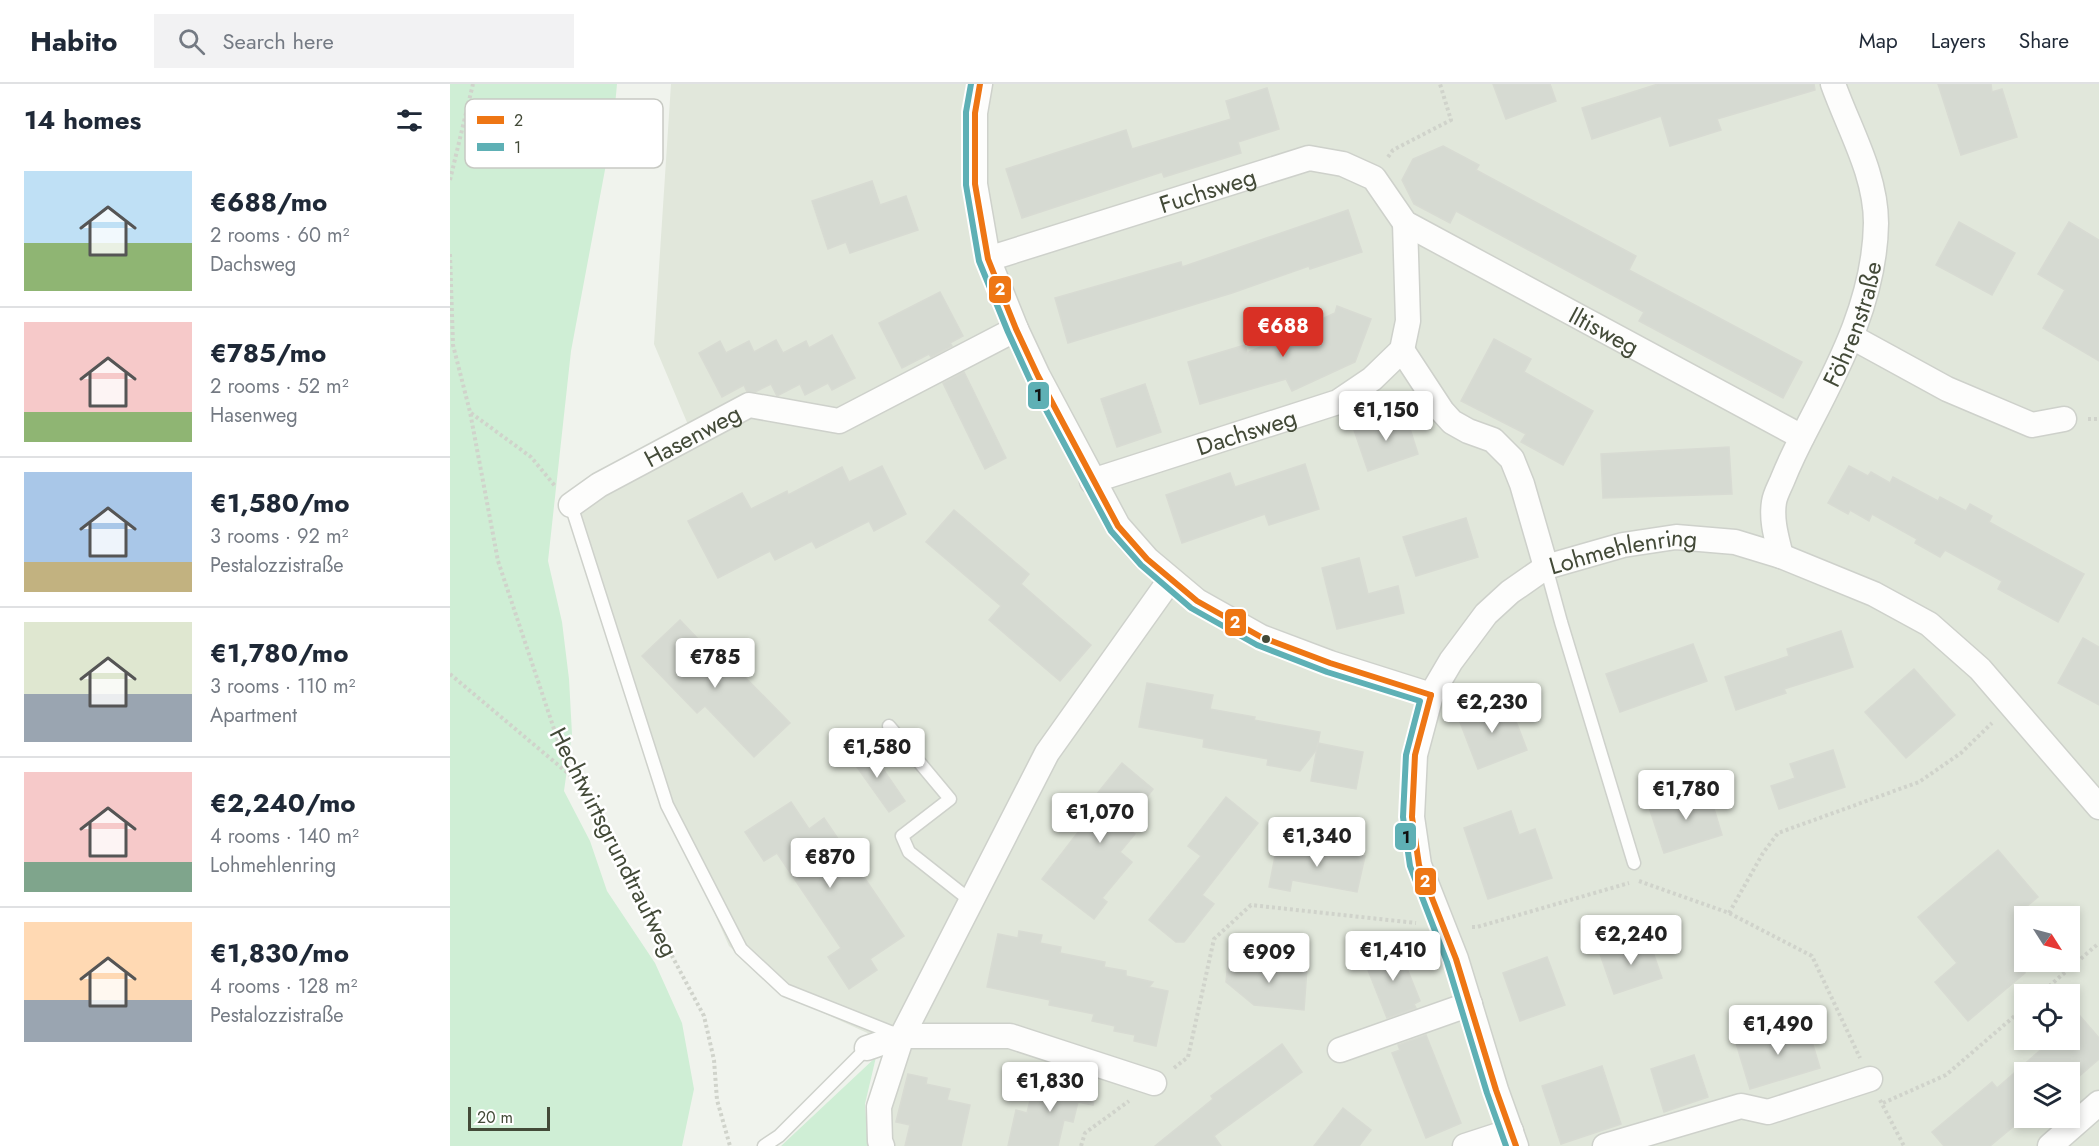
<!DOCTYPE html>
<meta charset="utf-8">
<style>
body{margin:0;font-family:Jost,sans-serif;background:#f2f2f3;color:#1f2937;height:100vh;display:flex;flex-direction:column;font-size:22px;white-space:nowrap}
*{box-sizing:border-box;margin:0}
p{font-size:20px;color:#747a83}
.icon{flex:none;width:33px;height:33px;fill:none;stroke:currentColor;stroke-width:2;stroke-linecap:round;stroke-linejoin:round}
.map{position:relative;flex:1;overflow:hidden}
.side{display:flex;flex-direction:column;background:#fff;width:450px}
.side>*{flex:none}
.needle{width:39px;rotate:126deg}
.controls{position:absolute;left:1564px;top:822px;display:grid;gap:12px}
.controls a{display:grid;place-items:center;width:66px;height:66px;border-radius:0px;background:#fff;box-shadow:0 3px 9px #0003;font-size:30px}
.scale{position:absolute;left:18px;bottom:15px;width:82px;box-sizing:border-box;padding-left:6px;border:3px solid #434a38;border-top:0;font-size:16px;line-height:21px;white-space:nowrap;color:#434a38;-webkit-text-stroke:4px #fff;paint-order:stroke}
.price{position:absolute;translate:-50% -51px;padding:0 14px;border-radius:6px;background:#fff;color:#222;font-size:20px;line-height:39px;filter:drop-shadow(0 2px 3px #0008)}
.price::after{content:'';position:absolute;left:50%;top:36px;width:18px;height:14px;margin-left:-9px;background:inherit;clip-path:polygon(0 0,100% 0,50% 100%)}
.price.on{background:#d93025;color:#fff}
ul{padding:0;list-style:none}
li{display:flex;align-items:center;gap:18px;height:150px;padding:0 24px}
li+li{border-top:2px solid #e0e1e3}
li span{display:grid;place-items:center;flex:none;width:168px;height:120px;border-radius:0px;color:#555}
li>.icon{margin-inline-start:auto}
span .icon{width:72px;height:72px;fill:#fffc;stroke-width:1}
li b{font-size:26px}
h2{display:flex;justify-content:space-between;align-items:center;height:72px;padding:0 24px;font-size:26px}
header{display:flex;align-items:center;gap:36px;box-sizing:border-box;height:84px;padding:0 30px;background:#fff;border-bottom:2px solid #e0e1e3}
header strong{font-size:28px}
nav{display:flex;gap:33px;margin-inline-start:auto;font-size:21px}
.search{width:420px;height:54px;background:#f2f2f3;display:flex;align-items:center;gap:15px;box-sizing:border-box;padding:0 21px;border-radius:0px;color:#747a83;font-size:22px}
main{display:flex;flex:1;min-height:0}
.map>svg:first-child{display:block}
.residential{fill:#e1e7db;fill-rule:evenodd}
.green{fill:#cfeed5}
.building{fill:#d6dad2;stroke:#d8dbd3;stroke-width:1.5}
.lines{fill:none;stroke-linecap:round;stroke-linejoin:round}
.lane-casing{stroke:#ced1cb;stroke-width:15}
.street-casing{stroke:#ced1cb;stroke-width:27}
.path{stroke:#d0d3cb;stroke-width:4;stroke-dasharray:3 3;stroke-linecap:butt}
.lane{stroke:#fdfdfc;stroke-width:12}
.street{stroke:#fdfdfc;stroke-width:24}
.bus-1-casing{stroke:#fff;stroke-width:10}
.bus-2-casing{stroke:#fff;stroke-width:10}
.bus-1{stroke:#ee7614;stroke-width:6}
.bus-2{stroke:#5eb0b5;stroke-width:6}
.bus-dot{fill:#434a38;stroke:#fff;stroke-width:2}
.labels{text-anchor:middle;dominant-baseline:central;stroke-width:5;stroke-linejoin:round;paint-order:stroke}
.street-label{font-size:24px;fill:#434a38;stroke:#fff}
.key{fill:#fff;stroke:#c7c9c3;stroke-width:1.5}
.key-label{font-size:16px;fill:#434a38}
.line-badge{stroke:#fff;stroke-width:2}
.badge-label{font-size:16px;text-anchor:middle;font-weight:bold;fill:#fff}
.pale-badge-label{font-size:16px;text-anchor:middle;font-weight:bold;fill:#111}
</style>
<header>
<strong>Habito</strong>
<div class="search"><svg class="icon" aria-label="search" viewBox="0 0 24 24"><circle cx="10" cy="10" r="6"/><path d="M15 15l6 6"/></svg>Search here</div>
<nav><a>Map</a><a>Layers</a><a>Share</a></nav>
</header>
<main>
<section class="side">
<h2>14 homes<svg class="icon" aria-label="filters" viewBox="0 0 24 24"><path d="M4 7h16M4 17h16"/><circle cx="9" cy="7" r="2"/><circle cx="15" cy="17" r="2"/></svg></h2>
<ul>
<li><span style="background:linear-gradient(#bfe0f5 60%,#8fb573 0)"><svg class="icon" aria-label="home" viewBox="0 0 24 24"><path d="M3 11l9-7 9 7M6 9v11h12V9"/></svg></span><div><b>€688/mo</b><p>2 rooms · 60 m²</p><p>Dachsweg</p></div></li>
<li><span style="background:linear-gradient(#f6c9c9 75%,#8fb573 0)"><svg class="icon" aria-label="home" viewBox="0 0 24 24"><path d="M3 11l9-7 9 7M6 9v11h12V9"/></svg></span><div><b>€785/mo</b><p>2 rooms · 52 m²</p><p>Hasenweg</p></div></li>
<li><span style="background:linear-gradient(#a9c7e8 75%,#c2b280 0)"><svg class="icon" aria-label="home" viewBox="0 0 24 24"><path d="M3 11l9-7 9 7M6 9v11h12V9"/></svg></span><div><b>€1,580/mo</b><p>3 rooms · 92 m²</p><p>Pestalozzistraße</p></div></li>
<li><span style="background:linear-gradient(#dfe7d0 60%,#9aa5b1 0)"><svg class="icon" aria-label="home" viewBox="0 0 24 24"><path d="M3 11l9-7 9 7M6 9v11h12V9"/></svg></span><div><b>€1,780/mo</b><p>3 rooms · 110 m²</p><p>Apartment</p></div></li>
<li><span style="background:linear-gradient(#f6c9c9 75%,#7fa58c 0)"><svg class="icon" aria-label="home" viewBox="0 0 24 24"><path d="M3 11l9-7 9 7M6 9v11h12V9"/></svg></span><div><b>€2,240/mo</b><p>4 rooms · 140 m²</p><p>Lohmehlenring</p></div></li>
<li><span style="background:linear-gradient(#ffd9b3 65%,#9aa5b1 0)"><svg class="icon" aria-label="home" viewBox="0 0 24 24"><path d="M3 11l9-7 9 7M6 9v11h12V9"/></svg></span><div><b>€1,830/mo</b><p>4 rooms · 128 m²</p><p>Pestalozzistraße</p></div></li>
</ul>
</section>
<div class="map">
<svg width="1649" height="1062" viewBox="0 0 1649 1062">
<rect width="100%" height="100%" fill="#f0f3ed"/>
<path class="residential" d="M221 0H1649V1062H443L435 1021 448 963 334 911 279 862 191 662 119 425 244 355 204 260ZM1575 832H1620V878H1575ZM1575 910H1620V956H1575ZM1575 988H1620V1034H1575Z"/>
<g class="green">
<path d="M0 0H167L163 43 121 267 98 477 112 538 119 595 122 650 114 707 140 757 157 807 205 879 232 939 244 1005 232 1062H0Z"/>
<path d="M426 973 415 1020 418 1062H331Z"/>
</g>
<g class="building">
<path d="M1043 0H1100L1106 17 1056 35Z"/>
<path d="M1208 0H1364L1365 6 1267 35 1271 46 1220 62 1211 32 1142 55 1132 24Z"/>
<path d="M1488 0H1541L1542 8 1552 5 1567 53 1511 71Z"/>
<path d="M817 4 829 45 788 58 791 69 714 93 712 88 572 134 556 85 676 46 682 65 781 35 776 17Z"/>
<path d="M993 62 1029 81 1026 86 1186 172 1179 186 1352 278 1333 314 1189 237 1194 228 1006 127 1000 139 964 120 952 96 963 75Z"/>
<path d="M422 97 430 121 456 112 468 146 400 169 396 158 378 165 362 117Z"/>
<path d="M898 126 912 168 860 185 859 182 782 209 618 259 605 214 731 178 732 183Z"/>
<path d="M1509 138 1565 169 1542 211 1486 181Z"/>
<path d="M1619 138 1649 156V277L1593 244 1615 206 1588 190Z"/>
<path d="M490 208 513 252 500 259 502 262 481 273 479 270 452 284 429 239Z"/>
<path d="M887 222 921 235 905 278 842 307 836 295 750 320 738 278 795 261 797 269 885 229Z"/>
<path d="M382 251 405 294 382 306 378 299 355 311 350 300 327 312 321 300 305 308H297L294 301 272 313 249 269 270 257 276 269 299 257 304 268 326 256 333 269 356 257 359 264Z"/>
<path d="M1044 255 1081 275 1074 288 1143 327 1113 381 1071 358 1076 350 1011 317Z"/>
<path d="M514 288 556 374 535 385 493 299Z"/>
<path d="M695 300 711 348 667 363 651 315Z"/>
<path d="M955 329 968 370 918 387 904 346Z"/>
<path d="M1279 363 1282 410 1153 414 1151 370Z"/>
<path d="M855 380 869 425 819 441 815 430 732 459 716 411 780 389 785 403Z"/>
<path d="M432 382 456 430 424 447 419 437 366 464 362 457 325 476 320 467 268 494 238 437 292 409 301 425 337 407 338 411 392 383 399 398Z"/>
<path d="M1399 382 1418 392 1421 388 1440 399 1443 393 1488 417 1490 413 1516 427 1520 420 1542 432 1539 438 1634 490 1608 538 1548 505 1552 497 1495 466 1490 473 1465 459 1467 455 1422 430 1419 437 1400 426 1398 430 1378 419Z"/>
<path d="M504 426 579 490 571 500 641 561 610 597 539 536 551 522 476 458Z"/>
<path d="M1016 434 1028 473 966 492 953 453Z"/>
<path d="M909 474 918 510 948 502 954 529 887 545 872 484Z"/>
<path d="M230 536 285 594 290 588 340 639 304 673 255 622 247 629 192 572Z"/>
<path d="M1391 547 1403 583 1334 605 1336 609 1286 626 1275 593 1339 572 1337 565Z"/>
<path d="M1633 554 1649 563V621L1608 599Z"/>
<path d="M1243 560 1257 597 1170 628 1156 590Z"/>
<path d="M1464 585 1505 631 1456 674 1415 628Z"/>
<path d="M697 599 763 611 760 625 805 633 804 636 870 648 867 665 850 687 817 681 818 675 753 663 754 655 689 643Z"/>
<path d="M1057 614 1077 666 1028 685 1008 633Z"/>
<path d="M868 659 913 668 906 705 861 697Z"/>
<path d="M420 666 455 717 439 728 397 669Z"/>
<path d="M1383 666 1395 703 1329 725 1321 702 1345 694 1340 680Z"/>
<path d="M672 679 703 705 674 742 685 750 670 768 682 778 652 814 657 818 644 835 592 795 649 721 642 716Z"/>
<path d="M1258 705 1272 751 1214 769 1199 723Z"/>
<path d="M776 713 808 739 752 811 764 820 734 858H726L699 836 751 772 738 762Z"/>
<path d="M341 718 359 745 374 734 454 852 420 875 427 886 399 905 378 873 391 864 327 769 314 777 295 748Z"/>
<path d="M1061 727 1069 751 1085 745 1102 794 1038 815 1014 744Z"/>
<path d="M849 759 915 772 907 808 842 796 840 807 819 803 826 767 847 771Z"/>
<path d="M1548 766 1588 813 1564 833 1575 845V889L1518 937 1485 898 1507 879 1468 833Z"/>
<path d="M569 847 592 851 590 859 611 863 610 869 655 878 654 883 676 887V892L703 898 699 903 718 907 706 962 684 957 685 951 664 947 665 942 642 937 644 930 599 921 600 916 537 903 548 850 568 854Z"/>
<path d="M1198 854 1212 894 1164 910 1150 870Z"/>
<path d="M948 862 970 917 964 920 966 924 937 934 914 876Z"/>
<path d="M1097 873 1115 921 1070 937 1053 889Z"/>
<path d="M778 877 857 884 854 926 804 921 776 898Z"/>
<path d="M1630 932 1649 954V975L1620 1000V988H1575V1033L1540 1062H1494L1482 1048 1542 998 1547 1004 1602 956H1620V940Z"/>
<path d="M1356 938 1370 984 1300 1005 1286 959Z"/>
<path d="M976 951 1011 1039 976 1054 942 969 950 966 948 961Z"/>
<path d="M832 960 852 988 764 1052 771 1062H705L763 1015 761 1012Z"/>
<path d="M1244 971 1258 1013 1214 1028 1201 985Z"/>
<path d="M1152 982 1171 1040 1111 1060 1092 1002Z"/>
<path d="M458 990 477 994 476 1000 500 1005 497 1016 520 1021 511 1062H455L460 1041 446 1038Z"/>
<path d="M605 991 647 1000 643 1021 628 1018 623 1038 614 1036 608 1062H558L566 1026 577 1029 582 1008 601 1012Z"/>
<path d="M893 1024 921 1046 909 1062H864Z"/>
</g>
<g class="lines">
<g class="lane-casing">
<g id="lane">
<path d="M121 421 217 721 291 865 335 906 448 951"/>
<path d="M1096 483 1111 538 1184 779"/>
<path d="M439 642 500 715 452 752 459 768 521 817"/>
<path d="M314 1062 329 1052 417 964"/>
</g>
</g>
<g class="street-casing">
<g id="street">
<path d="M530 0 525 29V100L538 175 566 245 588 292 668 442 697 475 747 517 811 553 880 579 981 611"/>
<path id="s1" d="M538 175 859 74 893 80 924 94 955 139 1352 353"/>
<path d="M1402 253 1497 305 1582 341 1614 335"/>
<path d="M952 266 992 327 1002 338 1018 347 1043 356 1062 375 1072 400 1096 483"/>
<path id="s2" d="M642 397 888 318 922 295 952 266 958 237 955 139"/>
<path id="s3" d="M121 421 149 401 299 321 389 337 566 245"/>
<path id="s4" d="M1331 472C1327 455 1321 437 1324 418 1325 411 1329 404 1332 397 1340 377 1349 359 1359 340 1392 277 1425 212 1426 139 1426 90 1399 45 1383 0"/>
<path d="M417 964 452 952 597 669 720 496"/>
<path d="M890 966 1020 920"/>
<path d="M432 1062 430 1057 429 1023 452 952H560L704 999"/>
<path d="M1015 1062 1061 1047"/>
<path id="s5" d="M1066 1062 1046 1006 1006 875 969 781 962 733 965 671 981 611 1001 577 1036 530 1060 508 1096 483 1173 461 1226 453 1285 458 1331 472 1424 510 1479 540 1530 585 1649 723"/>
<path d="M1155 1062 1291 1022 1318 1028 1420 995"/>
<path d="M1600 1062 1649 1019"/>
</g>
</g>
<g class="path">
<path d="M938 73 943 66 1001 36 990 0"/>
<path d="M0 96 23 0"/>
<path d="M0 170 3 261 20 328 48 477 109 660 254 932 264 976 267 1016 280 1062"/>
<path d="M21 329 81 373 105 402"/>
<path d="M1638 335H1649"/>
<path d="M0 590 126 696"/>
<path d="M1189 797 1279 829 1362 872 1410 974"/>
<path d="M1279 829 1313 769 1328 749 1469 698 1511 669 1542 639"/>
<path d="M1022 843H1027L1179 799"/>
<path d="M1590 910 1649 859"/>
<path d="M724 984 738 973 764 855 801 821 966 839"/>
<path d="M1430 1016 1454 1062"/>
<path d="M1433 1019 1496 991 1575 923"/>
<path d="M631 1062 635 1049 679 1017"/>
</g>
<use href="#lane" class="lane"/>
<use href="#street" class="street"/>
<g class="bus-1-casing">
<g id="bus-1">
<path d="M530 0 525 29V100L538 175 566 245 588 292 668 442 697 475 747 517 811 553 880 579 981 611"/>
<path d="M981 611 965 671 962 733 969 781 1006 875 1046 1006 1066 1062"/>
</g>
</g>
<g class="bus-2-casing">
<path id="bus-2" d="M521 0 516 28V101L529 177 558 248 580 296 661 447 691 481 741 524 807 561 877 588 970 617 956 671 953 733 960 782 997 878 1037 1009 1056 1062"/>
</g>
<use href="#bus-1" class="bus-1"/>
<use href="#bus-2" class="bus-2"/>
</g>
<circle class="bus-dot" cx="816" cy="555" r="5"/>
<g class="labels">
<g class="street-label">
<text stroke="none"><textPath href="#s1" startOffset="230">Fuchsweg</textPath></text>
<text stroke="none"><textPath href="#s4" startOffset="250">Föhrenstraße</textPath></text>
<text stroke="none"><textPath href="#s1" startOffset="686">Iltisweg</textPath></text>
<text stroke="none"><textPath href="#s2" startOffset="162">Dachsweg</textPath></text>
<text stroke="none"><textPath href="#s3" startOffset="140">Hasenweg</textPath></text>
<text stroke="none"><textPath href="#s5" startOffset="724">Lohmehlenring</textPath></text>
<text transform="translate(164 758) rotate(63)">Hechtwirtsgrundtraufweg</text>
</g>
</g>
<rect x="15" y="15" width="198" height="69" rx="9" class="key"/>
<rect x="27" y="32" width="27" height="8" fill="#ee7614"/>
<rect x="27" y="59" width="27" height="8" fill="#5eb0b5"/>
<g class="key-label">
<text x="64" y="42">2</text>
<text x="64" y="69">1</text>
</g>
<g class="line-badge">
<rect x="538" y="191" width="24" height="29" rx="6" fill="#ee7614"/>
<rect x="577" y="297" width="23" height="29" rx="6" fill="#5eb0b5"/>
<rect x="774" y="524" width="23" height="29" rx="6" fill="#ee7614"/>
<rect x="944" y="738" width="23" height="29" rx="6" fill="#5eb0b5"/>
<rect x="964" y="783" width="23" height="29" rx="6" fill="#ee7614"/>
</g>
<g class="badge-label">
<text x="550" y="211">2</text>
<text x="785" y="544">2</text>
<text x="975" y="803">2</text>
</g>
<g class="pale-badge-label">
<text x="588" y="317">1</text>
<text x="956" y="759">1</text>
</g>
</svg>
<div class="controls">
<a><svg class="needle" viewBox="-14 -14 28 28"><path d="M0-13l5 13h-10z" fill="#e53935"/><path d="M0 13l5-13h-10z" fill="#747a83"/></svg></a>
<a><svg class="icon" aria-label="locate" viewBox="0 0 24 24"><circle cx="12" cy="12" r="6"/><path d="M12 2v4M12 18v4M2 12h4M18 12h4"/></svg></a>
<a><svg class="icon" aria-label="layers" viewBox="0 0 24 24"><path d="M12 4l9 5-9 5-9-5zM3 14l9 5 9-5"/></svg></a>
</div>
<div class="scale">20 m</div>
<b class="price on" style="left:833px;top:274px">€688</b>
<b class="price" style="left:936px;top:358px">€1,150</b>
<b class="price" style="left:265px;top:605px">€785</b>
<b class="price" style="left:1042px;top:650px">€2,230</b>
<b class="price" style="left:427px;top:695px">€1,580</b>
<b class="price" style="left:1236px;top:737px">€1,780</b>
<b class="price" style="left:650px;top:760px">€1,070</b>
<b class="price" style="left:867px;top:784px">€1,340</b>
<b class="price" style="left:380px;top:805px">€870</b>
<b class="price" style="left:1181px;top:882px">€2,240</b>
<b class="price" style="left:943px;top:898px">€1,410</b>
<b class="price" style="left:819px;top:900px">€909</b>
<b class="price" style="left:1328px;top:972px">€1,490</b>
<b class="price" style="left:600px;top:1029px">€1,830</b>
</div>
</main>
